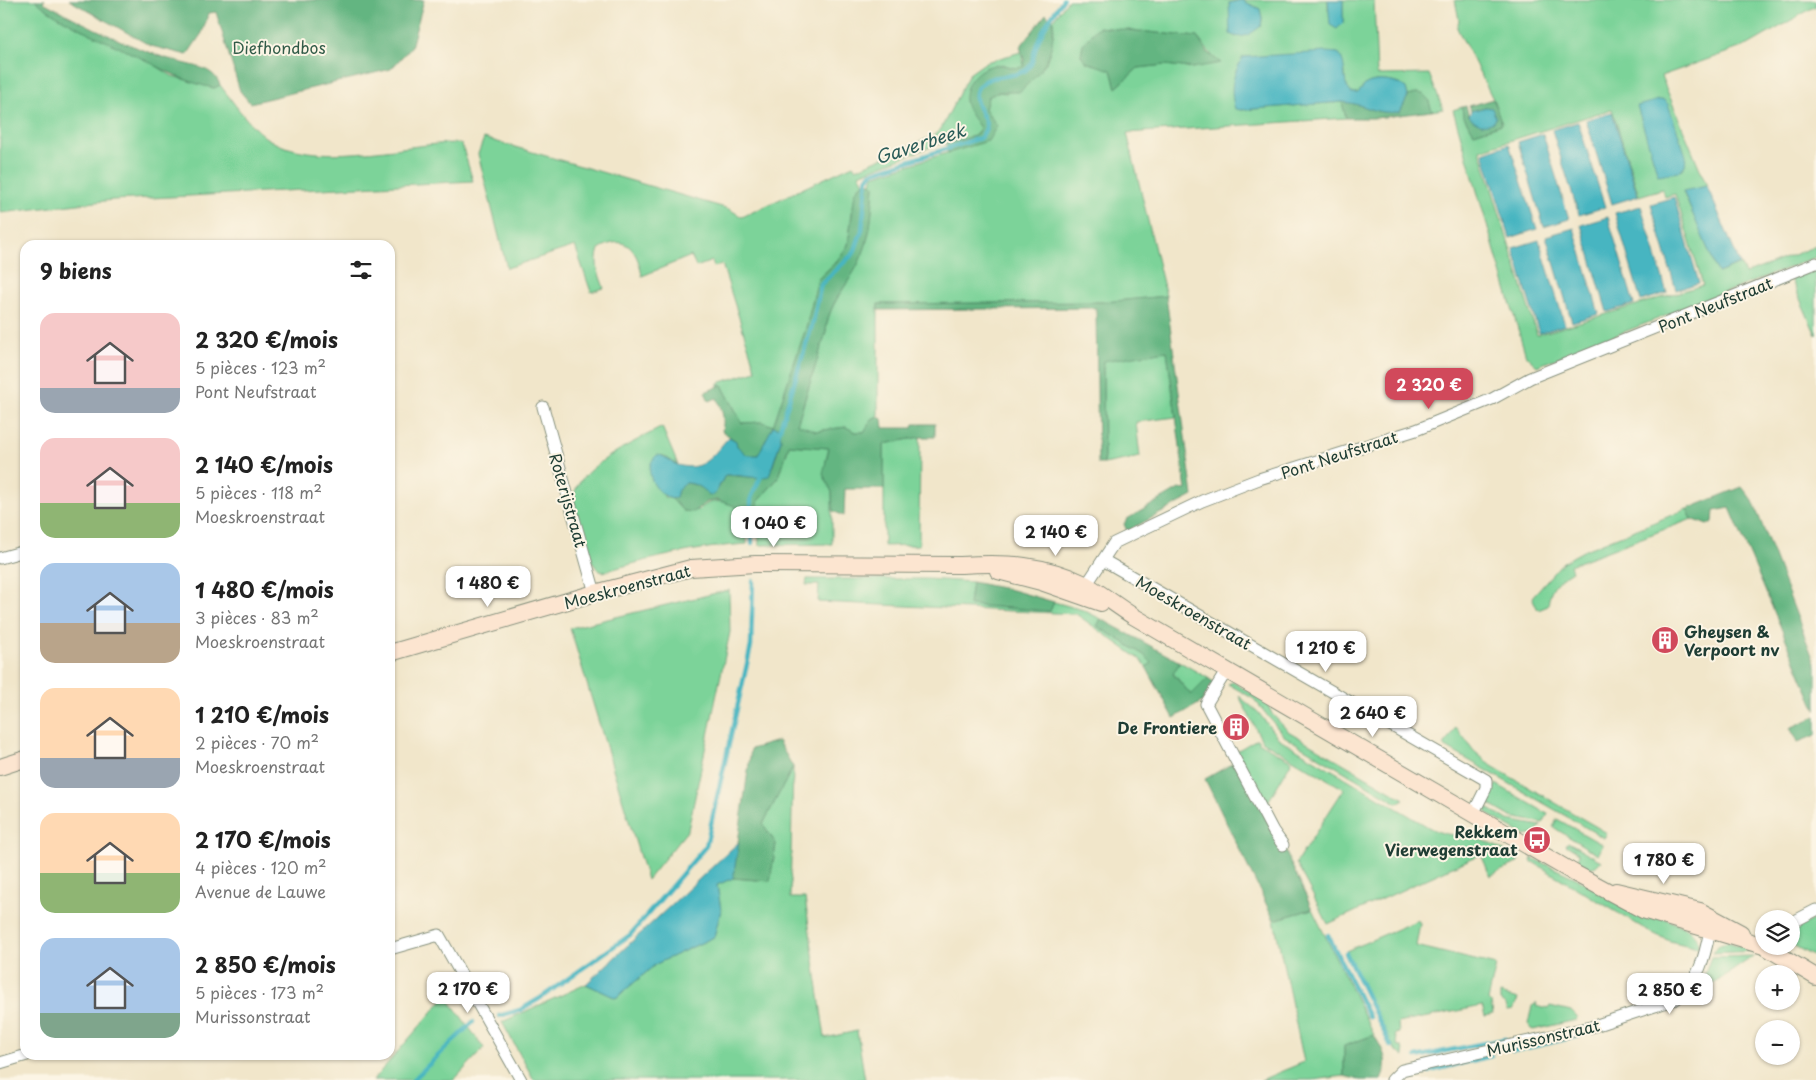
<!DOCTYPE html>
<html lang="fr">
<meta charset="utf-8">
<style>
body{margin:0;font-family:"Playpen Sans",sans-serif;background:#f2f2f2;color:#222;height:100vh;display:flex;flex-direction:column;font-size:19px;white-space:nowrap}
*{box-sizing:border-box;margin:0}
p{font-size:16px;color:#767676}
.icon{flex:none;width:28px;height:28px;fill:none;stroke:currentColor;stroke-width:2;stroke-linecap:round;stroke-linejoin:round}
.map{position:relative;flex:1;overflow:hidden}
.drawer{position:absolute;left:20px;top:240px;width:375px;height:820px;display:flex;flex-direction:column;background:#fff;border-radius:15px;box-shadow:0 1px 4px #0004}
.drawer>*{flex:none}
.fabs{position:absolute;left:1755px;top:910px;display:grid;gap:10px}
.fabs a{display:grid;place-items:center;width:45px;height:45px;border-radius:50%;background:#fff;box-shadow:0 1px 4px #0004;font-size:25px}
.price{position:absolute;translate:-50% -42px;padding:0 11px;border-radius:10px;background:#fff;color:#222;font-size:16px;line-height:32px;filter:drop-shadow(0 1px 2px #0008)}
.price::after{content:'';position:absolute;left:50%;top:30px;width:15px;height:11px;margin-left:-8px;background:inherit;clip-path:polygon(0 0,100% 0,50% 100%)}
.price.active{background:#d1495b;color:#fff}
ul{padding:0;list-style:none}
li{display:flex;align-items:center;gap:15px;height:125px;padding:0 20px}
li span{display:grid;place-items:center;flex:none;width:140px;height:100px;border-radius:15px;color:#555}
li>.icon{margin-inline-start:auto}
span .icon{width:60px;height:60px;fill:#fffc;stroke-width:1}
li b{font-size:21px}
h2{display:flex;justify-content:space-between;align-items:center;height:60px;padding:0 20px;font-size:21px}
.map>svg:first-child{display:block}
.green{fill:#7bd399;stroke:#4d8866;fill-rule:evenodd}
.forest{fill:#64b581;stroke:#42795a}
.water{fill:#46b5c1;stroke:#32797a}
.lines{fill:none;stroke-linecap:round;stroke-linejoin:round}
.stream{stroke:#46b5c1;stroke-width:4.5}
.minor-casing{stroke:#88927f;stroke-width:13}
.secondary-casing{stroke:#88927f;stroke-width:18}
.minor{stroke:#fff;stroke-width:11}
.secondary{stroke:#fce5d0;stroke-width:16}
.labels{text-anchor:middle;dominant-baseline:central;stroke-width:4;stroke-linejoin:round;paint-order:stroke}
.park-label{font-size:16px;fill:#315b48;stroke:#fcf5e5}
.street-label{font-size:16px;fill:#1f3d34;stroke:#fcf5e5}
.poi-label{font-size:16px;font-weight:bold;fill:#1f3d34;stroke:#fcf5e5;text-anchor:end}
.water-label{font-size:18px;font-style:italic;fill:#295b57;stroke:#fcf5e5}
</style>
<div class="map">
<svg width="1816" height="1080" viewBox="0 0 1816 1080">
<rect width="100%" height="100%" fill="#fcf5e5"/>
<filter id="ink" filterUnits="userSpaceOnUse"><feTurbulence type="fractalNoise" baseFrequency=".02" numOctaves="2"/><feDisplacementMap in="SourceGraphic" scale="10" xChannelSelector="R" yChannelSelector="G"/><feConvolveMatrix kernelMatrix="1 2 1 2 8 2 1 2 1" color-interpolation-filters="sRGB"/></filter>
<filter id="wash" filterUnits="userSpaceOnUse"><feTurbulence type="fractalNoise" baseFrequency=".0096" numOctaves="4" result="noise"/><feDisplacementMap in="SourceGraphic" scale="20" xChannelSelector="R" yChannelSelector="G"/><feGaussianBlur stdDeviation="1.12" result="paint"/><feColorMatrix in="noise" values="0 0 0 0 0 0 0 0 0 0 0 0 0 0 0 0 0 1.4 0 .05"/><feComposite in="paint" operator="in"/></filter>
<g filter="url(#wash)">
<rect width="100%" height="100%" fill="#f1e6ca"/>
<g class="green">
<path d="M0 0H35L96 36 147 60 172 76 214 88 220 85C234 103 247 123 265 137 313 170 400 144 456 143L462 145 473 181 113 200 0 213Z"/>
<path d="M1068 0H1241L1229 3 1235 37 1261 26 1262 19 1260 9 1241 0H1328V10L1343 23V0H1374L1377 75 1429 74 1443 109 1432 111 1428 99 1417 93 1408 96 1406 88C1398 81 1376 78 1366 84 1363 86 1361 90 1358 93H1351L1345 86V72L1338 53 1243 57 1241 110 1342 102 1346 118 1127 133 1166 296 1105 302 878 304V416L872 419 864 432H855L846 427 816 431 797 425 826 332C827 305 848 286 859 262 871 239 872 211 874 186L871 183 873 176 988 140 993 120 985 109 988 97 997 92 1007 93 1046 63 1054 31 1053 20ZM1098 27 1197 37 1214 58 1192 68 1165 65 1138 68 1116 88 1111 70 1081 55 1083 44Z"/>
<path d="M1455 0H1816V6L1748 45 1661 76 1707 186 1683 192 1719 273 1740 264 1745 274 1816 246V257L1537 366 1526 356 1453 110 1462 107 1463 115 1474 133 1502 124 1493 99 1457 28 1459 20ZM1659 100 1685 165 1679 172ZM1612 109 1639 196 1662 189 1665 197 1675 194 1703 285 1537 335 1480 150Z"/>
<path d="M1021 52 1024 66 1018 69 1001 64 965 101 980 128 975 136 936 145 859 174 864 183 858 187 852 212 848 245 836 262 818 279 806 328 773 426 763 422 742 423 722 385 718 387V383L756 371 722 264 714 267 712 261 696 267 691 256 642 276C638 251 626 232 599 249 594 264 599 274 604 288L591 292 575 246 507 268 478 154 484 138 729 209 742 217 853 165 856 169 933 136 941 129 969 74 986 62Z"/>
<path d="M1816 269V335L1791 279Z"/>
<path d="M1167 350 1176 417 1136 422 1140 457 1104 464 1103 361Z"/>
<path d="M662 427 678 465 662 455 664 497 672 499 683 511 699 510C711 498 721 501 736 506L739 513 746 517 747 544C697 547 651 558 603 572L598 570 592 562C588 547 574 511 574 498 574 468 639 440 662 427Z"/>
<path d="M920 437 919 545 884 546V444Z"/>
<path d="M789 445 829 448C824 462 824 479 832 492V544L759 545 758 501 779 477Z"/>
<path d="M1687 509 1692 519 1570 565 1572 571C1556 581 1550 587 1548 606L1538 610 1532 597 1563 562 1585 550Z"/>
<path d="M807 579H927L972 582 969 605 1050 611 1054 602 1083 610 1101 619 1097 626 1144 655 1153 663 1146 667 1141 660 1076 614 818 602 819 585H806Z"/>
<path d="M729 590 730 632 688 830 647 880 570 628Z"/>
<path d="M1180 662 1208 678 1192 696 1173 673Z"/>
<path d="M1233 682 1267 703 1272 714 1288 731 1404 799 1397 803 1284 736 1254 699 1228 684Z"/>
<path d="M1239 696 1258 712 1278 738 1430 828C1449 838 1458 833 1476 838 1492 843 1506 852 1519 860L1517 863 1490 876 1481 854 1328 924 1296 863 1344 789 1262 741Z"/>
<path d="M1456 727 1474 751 1492 766 1607 833 1604 838 1444 746Z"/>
<path d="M1257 739 1260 743 1292 761 1265 807 1235 752Z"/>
<path d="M793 767 790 898H805L825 1038 857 1031 865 1080H534L502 1022 586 984 616 998 656 964 714 937 721 910 717 885 733 878 770 881 776 844 763 824Z"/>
<path d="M1496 784 1548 814 1543 823 1511 817 1487 803Z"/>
<path d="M1486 807 1508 820 1541 826 1536 833 1526 836 1492 817 1486 812Z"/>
<path d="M1557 819 1603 845 1598 855 1553 827Z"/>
<path d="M1568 842 1601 861 1596 866 1582 870 1578 866 1579 853 1566 845Z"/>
<path d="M1532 858 1690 930 1698 940V948L1670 941 1650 932 1531 861Z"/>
<path d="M1312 909 1374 1035 1344 1046V1076L1313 1080H1261L1304 1062 1274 920Z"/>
<path d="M1816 918V958L1791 944V931Z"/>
<path d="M1418 920 1420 924 1416 946 1496 965 1488 1000 1491 1003 1493 1014 1485 1016 1482 1006 1398 1023 1399 1033 1395 1034 1398 1047H1402L1404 1057 1395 1050 1346 951Z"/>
<path d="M1728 942 1755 951 1712 953 1720 944Z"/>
<path d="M1754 956 1745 962 1693 998V992L1701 983 1711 957Z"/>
<path d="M1500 994 1518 999 1513 1010 1508 1011 1506 1005 1500 1001Z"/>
<path d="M446 996 484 1048 454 1080H373Z"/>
<path d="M1537 1003 1536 1006 1548 1009 1550 1006 1571 1011 1577 1017 1576 1020 1533 1030 1528 1024 1532 1006Z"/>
</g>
<g class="forest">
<path d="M35 0H45L43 2C89 26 133 50 183 63 199 67 214 69 220 85L214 88C182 82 162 68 133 54 106 41 57 20 35 0Z"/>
<path d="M69 0H424L411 47 391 69 250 103 240 91 216 12 209 13 202 33 187 55 151 46Z"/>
<path d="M1046 14 1053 20C1055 54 1044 71 1019 92H997L988 97 985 109 997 126 988 141 948 153 946 144 975 136 980 128C975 120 966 110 965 101 963 82 980 65 998 65 1008 64 1014 71 1024 66V59L1020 47Z"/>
<path d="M1098 27 1197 37 1208 53 1221 63 1192 68 1165 65 1138 68 1116 88 1111 70 1086 62 1081 55 1083 44Z"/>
<path d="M1417 93 1423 94 1428 99 1432 111 1376 118H1346L1342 102C1367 104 1374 115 1400 112L1408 96Z"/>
<path d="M1493 99 1502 124 1474 133 1463 115 1462 107 1466 106 1469 116 1486 107 1471 111 1469 106Z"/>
<path d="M864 183H871L874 186C872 211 871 239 859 262 848 286 827 304 826 332L797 424 816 431 846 427 855 432H864L872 419 878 416 882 419 883 428H913L914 424H935V437H920L884 444V489H845L844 516 833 511 832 492 823 474 829 448 789 445 779 477 758 501 757 515 746 517 739 513 735 506 717 500 707 502 693 512 683 511 672 499 676 497 678 490 685 483C700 484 700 491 718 489L725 475 762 478 773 466 781 440 773 427 758 455 747 456 737 446 736 441 722 431C725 418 722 410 717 398L709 401 705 392 722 385 742 423 763 422 773 426 806 328 818 279 836 262 848 245 855 192Z"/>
<path d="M1166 296 1193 496 1127 531 1124 524 1127 519 1179 489 1186 490 1167 351 1103 361 1104 464H1098L1096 308 878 310V304L1105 302Z"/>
<path d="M1742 487 1753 501 1816 666V710L1730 508 1714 511 1713 522 1707 525 1692 519 1687 509Z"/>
<path d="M972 582 1012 590 1054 602 1050 611 969 605Z"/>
<path d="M1101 619 1180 662 1173 674 1191 695 1208 678 1215 683 1202 702 1174 718 1146 667 1152 663 1144 655 1097 626Z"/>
<path d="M1816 716V735L1798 742 1790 728Z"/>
<path d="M778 741 793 767 763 824 776 844 770 881 733 878 751 749Z"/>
<path d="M1235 762 1283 846 1312 909 1274 920 1205 779Z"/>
<path d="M1374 1035C1384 1052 1390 1061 1381 1080H1360L1344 1076V1046Z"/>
</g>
<g class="water">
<path d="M1241 0 1260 9 1262 19 1261 26C1252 33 1242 41 1230 34L1229 3Z"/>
<path d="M1328 0H1343V23L1337 29 1330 25Z"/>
<path d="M1326 52 1338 53C1349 65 1340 80 1351 93H1358C1361 90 1364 86 1366 84 1376 78 1398 81 1406 88L1408 96 1400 112C1374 115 1367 104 1342 102L1241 110 1235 109C1229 89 1233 74 1243 57Z"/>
<path d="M1659 100H1664L1668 104 1686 156 1685 165 1679 172 1658 175 1637 106Z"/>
<path d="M1486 107 1492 108 1496 118 1494 122C1483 127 1477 124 1469 116L1471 111Z"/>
<path d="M1612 112 1638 196 1612 204 1586 120Z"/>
<path d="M1578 122 1605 207 1579 215 1552 130Z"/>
<path d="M1543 134 1569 219 1544 227 1518 142Z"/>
<path d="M1509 144 1537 229 1510 238 1483 153Z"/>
<path d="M1707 186 1740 264 1718 273 1683 191Z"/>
<path d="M1674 197 1699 283 1676 290 1651 204Z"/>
<path d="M1641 206 1667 293 1641 301 1615 213Z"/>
<path d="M1608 217 1634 304 1607 312 1581 225Z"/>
<path d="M1574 228 1599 314 1572 322 1546 236Z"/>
<path d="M1539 240 1565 325 1539 333 1513 248Z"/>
<path d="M773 426 780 428 781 440 769 476C753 480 740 474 725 475L715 494 710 496C704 488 695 483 686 483L678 490 676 497 672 499C654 493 641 469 657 455 666 455 670 463 678 465 704 473 714 453 729 437L736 441 737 446 747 455H758Z"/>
<path d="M739 842 733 878 717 885 721 910 714 937 656 964 616 998 586 984Z"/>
</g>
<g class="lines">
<g class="stream">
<path d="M778 435 813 322 821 284 854 253 862 230 867 179 871 173 980 138C983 134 987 130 986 124 984 113 968 98 980 85 992 72 1012 80 1026 70 1033 65 1033 57 1035 50 1040 32 1052 15 1063 0"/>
<path d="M752 543 751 498 762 474"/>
<path d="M1328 935 1369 1017"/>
<path d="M1346 953 1391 1046"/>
<path d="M499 1016 520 1010 539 999 630 935 706 846 751 646 753 581"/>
<path d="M1513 1051 1579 1036"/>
<path d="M1416 1057 1505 1039"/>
<path d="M413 1080 473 1022"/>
<path d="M1402 1080 1410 1076 1491 1056"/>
</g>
</g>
</g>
<g filter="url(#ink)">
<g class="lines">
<g class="minor-casing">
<g id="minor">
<path d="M543 407 595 593"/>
<path d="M0 558 25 551"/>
<path d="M1103 560 1486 780V788L1473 814"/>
<path d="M1083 590 1114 543 1202 501 1259 479 1416 430 1492 399 1530 378 1816 263"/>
<path d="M1227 670 1206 704 1273 831 1283 845"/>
<path d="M1791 923 1816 910"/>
<path d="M390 949 439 935 521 1080"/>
<path d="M0 1063 27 1055"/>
<path d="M1392 1080 1402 1070 1591 1027 1676 999C1699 983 1705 955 1710 930"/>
</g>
</g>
<g class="secondary-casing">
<g id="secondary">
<path d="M998 571 1041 582 1101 603"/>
<path d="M390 653 595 593 691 568 755 564 961 565C1006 562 1044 564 1085 584 1101 593 1117 606 1133 616L1576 874 1643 910 1764 946"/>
<path d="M0 767 25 759"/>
<path d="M1616 891 1700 911 1741 933"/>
<path d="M1764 946 1816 977"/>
</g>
</g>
<use href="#minor" class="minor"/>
<use href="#secondary" class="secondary"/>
</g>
</g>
<defs>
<g id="building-disc" transform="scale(1.4375)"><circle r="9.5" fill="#d1495b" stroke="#fcf5e5"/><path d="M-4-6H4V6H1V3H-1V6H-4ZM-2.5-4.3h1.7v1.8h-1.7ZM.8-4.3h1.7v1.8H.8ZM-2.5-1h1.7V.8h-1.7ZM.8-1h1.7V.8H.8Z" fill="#fff"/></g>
<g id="bus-disc" transform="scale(1.4375)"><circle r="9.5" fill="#d1495b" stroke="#fcf5e5"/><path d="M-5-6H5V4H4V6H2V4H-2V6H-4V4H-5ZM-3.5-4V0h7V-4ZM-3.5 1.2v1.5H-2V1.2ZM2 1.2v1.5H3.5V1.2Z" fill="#fff"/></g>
</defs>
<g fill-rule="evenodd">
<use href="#building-disc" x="1665" y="640"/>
<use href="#building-disc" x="1236" y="727"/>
<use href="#bus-disc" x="1537" y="840"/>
</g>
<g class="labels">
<g class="park-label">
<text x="279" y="47">Diefhondbos</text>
</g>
<g class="street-label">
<text transform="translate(1715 304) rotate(-22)">Pont Neufstraat</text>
<text transform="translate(1339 454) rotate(-18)">Pont Neufstraat</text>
<text transform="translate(569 500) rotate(74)">Roterijstraat</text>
<text transform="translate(627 586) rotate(-15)">Moeskroenstraat</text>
<text transform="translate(1194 612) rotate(30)">Moeskroenstraat</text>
<text transform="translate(1543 1037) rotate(-13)">Murissonstraat</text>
</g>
<g class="poi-label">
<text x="1684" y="631" text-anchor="start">Gheysen &amp;<tspan x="1684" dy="18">Verpoort nv</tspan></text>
<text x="1217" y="727">De Frontiere</text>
<text x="1518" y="831">Rekkem<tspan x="1518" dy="18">Vierwegenstraat</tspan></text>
</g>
<g class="water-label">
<text transform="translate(920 143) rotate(-18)">Gaverbeek</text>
</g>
</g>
</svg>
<div class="fabs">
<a><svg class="icon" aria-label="layers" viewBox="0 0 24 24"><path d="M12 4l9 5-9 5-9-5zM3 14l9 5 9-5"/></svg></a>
<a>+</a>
<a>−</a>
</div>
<b class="price active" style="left:1429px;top:410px">2 320 €</b>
<b class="price" style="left:774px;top:548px">1 040 €</b>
<b class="price" style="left:1056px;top:557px">2 140 €</b>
<b class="price" style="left:488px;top:608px">1 480 €</b>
<b class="price" style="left:1326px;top:673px">1 210 €</b>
<b class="price" style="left:1373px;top:738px">2 640 €</b>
<b class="price" style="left:1664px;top:885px">1 780 €</b>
<b class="price" style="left:468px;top:1014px">2 170 €</b>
<b class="price" style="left:1670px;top:1015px">2 850 €</b>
<section class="drawer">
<h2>9 biens<svg class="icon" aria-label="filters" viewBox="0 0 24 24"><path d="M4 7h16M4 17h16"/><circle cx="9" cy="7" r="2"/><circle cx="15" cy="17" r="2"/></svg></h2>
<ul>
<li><span style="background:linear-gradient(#f6c9c9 75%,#9aa5b1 0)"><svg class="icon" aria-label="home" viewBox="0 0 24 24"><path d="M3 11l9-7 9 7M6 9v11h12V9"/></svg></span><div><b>2 320 €/mois</b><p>5 pièces · 123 m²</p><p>Pont Neufstraat</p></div></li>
<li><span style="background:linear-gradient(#f6c9c9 65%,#8fb573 0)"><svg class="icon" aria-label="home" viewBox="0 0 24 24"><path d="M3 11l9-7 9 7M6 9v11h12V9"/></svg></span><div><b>2 140 €/mois</b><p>5 pièces · 118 m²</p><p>Moeskroenstraat</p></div></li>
<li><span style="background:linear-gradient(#a9c7e8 60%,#b9a48a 0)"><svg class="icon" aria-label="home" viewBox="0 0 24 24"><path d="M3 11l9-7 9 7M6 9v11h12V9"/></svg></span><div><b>1 480 €/mois</b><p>3 pièces · 83 m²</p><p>Moeskroenstraat</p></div></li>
<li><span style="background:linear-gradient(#ffd9b3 70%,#9aa5b1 0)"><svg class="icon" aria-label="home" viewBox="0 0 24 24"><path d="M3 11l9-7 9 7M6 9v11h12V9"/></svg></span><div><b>1 210 €/mois</b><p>2 pièces · 70 m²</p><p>Moeskroenstraat</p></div></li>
<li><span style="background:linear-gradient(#ffd9b3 60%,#8fb573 0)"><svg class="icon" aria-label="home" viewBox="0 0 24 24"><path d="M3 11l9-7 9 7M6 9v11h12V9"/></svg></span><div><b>2 170 €/mois</b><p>4 pièces · 120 m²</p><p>Avenue de Lauwe</p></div></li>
<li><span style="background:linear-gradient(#a9c7e8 75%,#7fa58c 0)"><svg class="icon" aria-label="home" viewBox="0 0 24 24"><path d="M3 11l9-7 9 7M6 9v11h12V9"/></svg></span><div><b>2 850 €/mois</b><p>5 pièces · 173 m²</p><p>Murissonstraat</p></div></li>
</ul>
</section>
</div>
